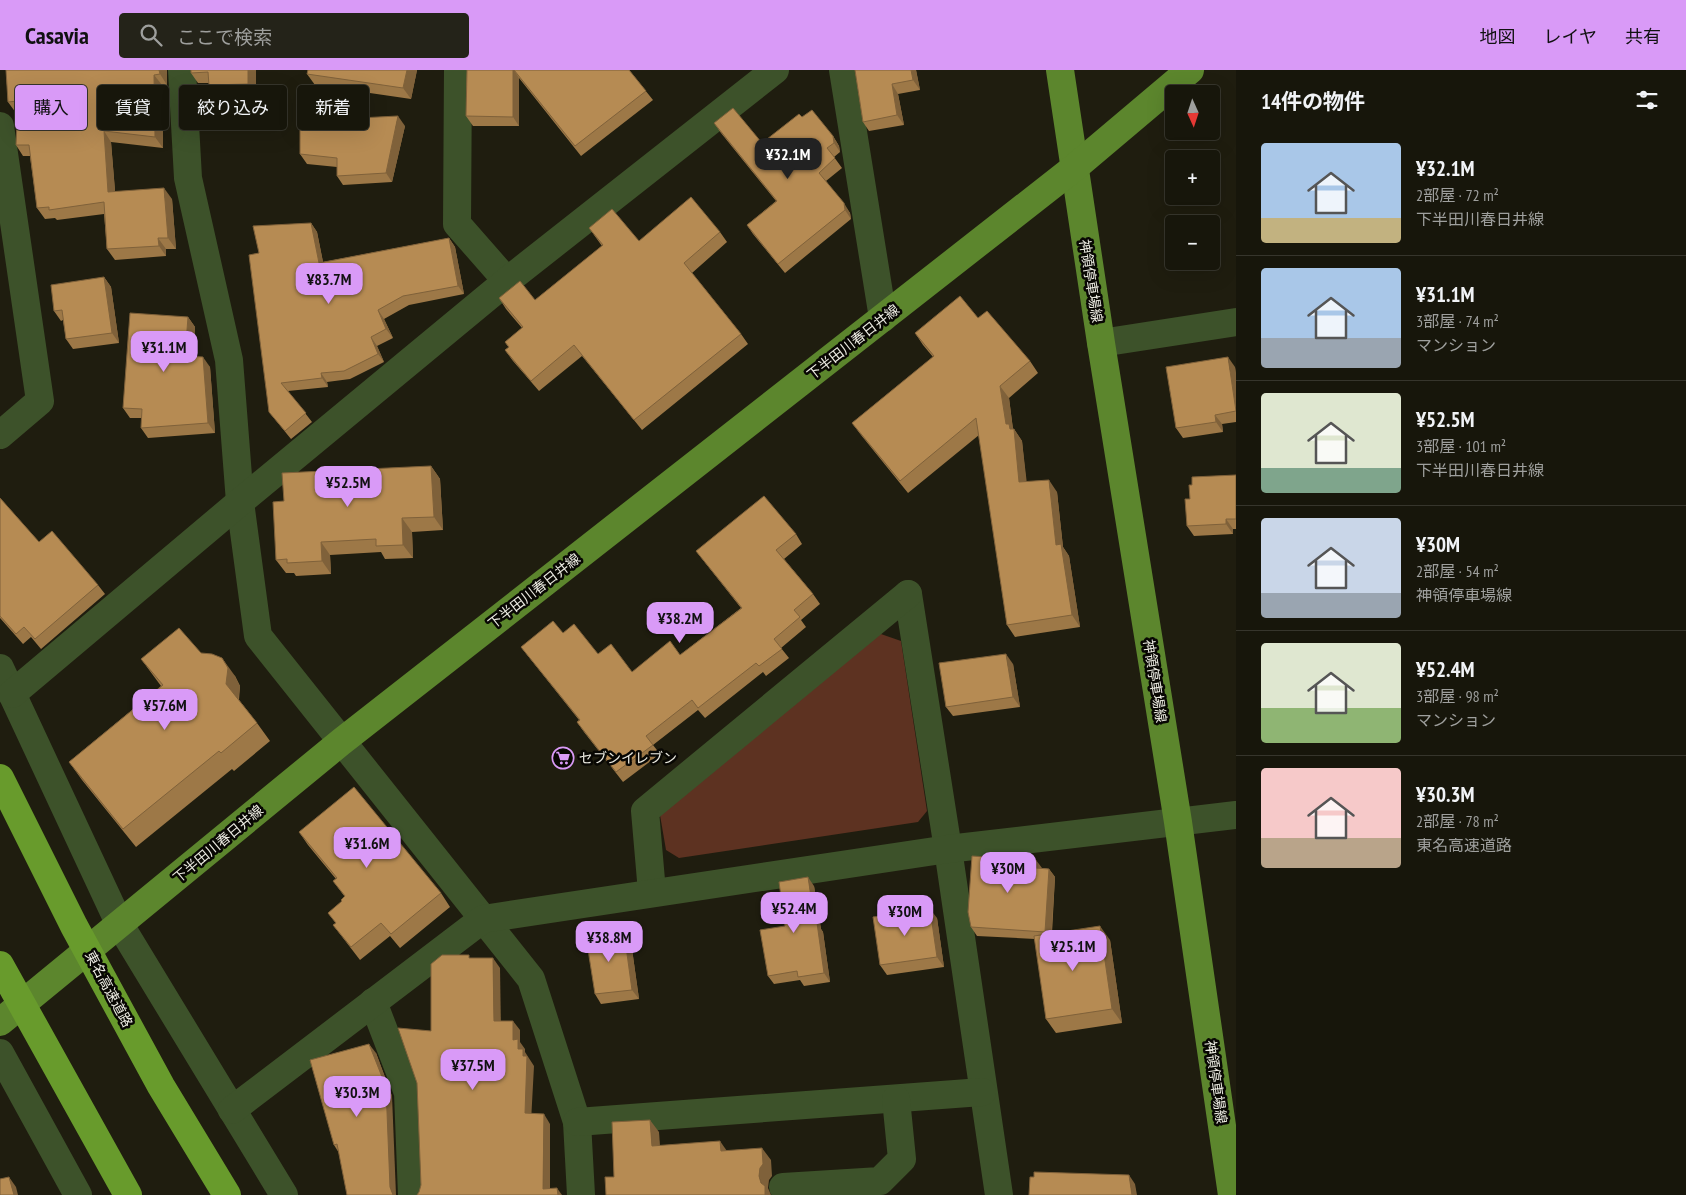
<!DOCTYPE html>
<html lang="ja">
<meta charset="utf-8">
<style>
body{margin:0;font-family:"PT Sans Narrow","Noto Sans JP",sans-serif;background:#242319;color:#f1f3f6;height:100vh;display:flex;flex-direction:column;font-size:19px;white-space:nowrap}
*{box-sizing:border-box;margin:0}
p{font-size:16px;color:#9e9f9d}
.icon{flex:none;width:28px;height:28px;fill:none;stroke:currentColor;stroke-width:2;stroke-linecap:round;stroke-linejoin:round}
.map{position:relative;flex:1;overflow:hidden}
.drawer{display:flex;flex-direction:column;background:#17160b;width:450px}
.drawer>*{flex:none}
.top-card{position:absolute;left:15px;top:15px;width:475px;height:45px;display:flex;gap:10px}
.needle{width:32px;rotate:177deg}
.buttons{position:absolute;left:1165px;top:15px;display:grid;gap:10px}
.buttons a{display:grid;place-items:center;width:55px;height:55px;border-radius:5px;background:#17160b;box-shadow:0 5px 20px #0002,0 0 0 1px #36352c;font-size:25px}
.price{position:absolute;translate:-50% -42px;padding:0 11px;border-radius:10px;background:#d99af7;color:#111;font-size:16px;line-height:32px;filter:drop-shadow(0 1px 2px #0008)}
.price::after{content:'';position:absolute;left:50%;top:30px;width:15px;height:11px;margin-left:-8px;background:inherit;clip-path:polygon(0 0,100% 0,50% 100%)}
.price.current{background:#222;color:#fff}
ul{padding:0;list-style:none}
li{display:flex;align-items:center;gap:15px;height:125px;padding:0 25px}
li+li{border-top:1px solid #36352c}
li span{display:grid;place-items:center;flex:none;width:140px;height:100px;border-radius:5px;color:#555}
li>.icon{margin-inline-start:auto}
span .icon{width:60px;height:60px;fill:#fffc;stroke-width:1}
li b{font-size:21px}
h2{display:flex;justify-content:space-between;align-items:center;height:60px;padding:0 25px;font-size:21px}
.pill{padding:0 18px;border-radius:5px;background:#17160b;box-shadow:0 5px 20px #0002,0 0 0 1px #36352c;font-size:18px;line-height:45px}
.pill.current{background:#d99af7;color:#111}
header{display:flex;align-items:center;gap:30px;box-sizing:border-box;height:70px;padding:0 25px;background:#d99af7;color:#111}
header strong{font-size:24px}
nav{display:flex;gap:28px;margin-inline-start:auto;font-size:18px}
.search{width:350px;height:45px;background:#242319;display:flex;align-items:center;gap:12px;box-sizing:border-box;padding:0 18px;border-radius:5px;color:#9e9f9d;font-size:19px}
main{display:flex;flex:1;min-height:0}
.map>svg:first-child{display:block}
.green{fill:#5d3221}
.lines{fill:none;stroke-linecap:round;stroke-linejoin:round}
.minor{stroke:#3d522a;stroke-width:28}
.major{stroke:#5c862d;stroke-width:28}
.highway-bridge{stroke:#689b2c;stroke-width:28}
.wall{fill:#9d7847}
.shaded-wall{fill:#7f613a}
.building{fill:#b68b53;stroke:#7f613a}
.labels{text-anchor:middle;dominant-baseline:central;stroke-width:5;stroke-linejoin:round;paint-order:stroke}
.street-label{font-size:14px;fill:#ecebe2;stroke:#080703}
.poi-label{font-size:14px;fill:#ecebe2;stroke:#080703;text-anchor:start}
</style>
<header>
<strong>Casavia</strong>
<div class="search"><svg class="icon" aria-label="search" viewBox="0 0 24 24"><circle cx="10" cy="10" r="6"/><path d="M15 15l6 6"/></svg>ここで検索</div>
<nav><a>地図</a><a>レイヤ</a><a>共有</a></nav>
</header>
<main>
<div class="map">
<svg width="1236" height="1125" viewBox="0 0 1236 1125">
<rect width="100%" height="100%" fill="#1f1d0f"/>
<path class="green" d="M878 563 901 571 927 741 918 752 679 788 666 780 660 745Z"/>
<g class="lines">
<g class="minor">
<path d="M182 0 188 108 229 290 240 432 258 566 531 909 577 1052 581 1125"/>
<path d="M458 0 457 154 507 211"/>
<path d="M843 0 883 248"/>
<path d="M0 56 40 331 0 365"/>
<path d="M1101 273 1236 252"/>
<path d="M908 524 948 779 999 1125"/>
<path d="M0 598 120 855 284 1125"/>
<path d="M12 624 240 432 507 211 775 0"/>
<path d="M652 822 645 741 908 524"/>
<path d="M373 932 408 1023 412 1125"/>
<path d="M0 983 78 1125"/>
<path d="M232 1040 483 849 948 779 1236 745"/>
<path d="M577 1052 982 1022"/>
<path d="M783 1117 880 1111 902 1089 896 1029"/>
</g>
<g class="major">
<path d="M1060 0 1101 273 1178 752 1232 1125"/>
<path d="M0 952 341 672 1074 98 1190 0"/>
</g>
<g class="highway-bridge">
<path d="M0 708 74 856 161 1016 227 1125"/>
<path d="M0 895 128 1125"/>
</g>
</g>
<g class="wall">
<path d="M6 0H167V15H162L163 78 111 72 115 121 172 129 176 179H166V186L115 190 107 179 104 144 57 150 55 148 45 149 37 138 30 86H23L16 75 18 43H16L8 32Z"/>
<path d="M191 0H256V25H217L209 15V13H198L191 3Z"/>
<path d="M417 0 411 29 315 15 307 4Z"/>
<path d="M467 0H629L653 30 581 86 519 8V56H473L466 46Z"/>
<path d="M855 0H916L920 20 898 24 904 55 869 61 863 52Z"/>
<path d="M802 47 833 66 839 76 840 82 834 87 842 98 826 111 850 143 851 149 785 203 753 164 747 155 776 131 721 63 714 53 762 73Z"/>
<path d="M405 56 392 112 343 115 337 106V97L307 94 300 84Z"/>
<path d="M311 153 317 162 323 192 449 168 455 177 464 224 409 235 384 249 393 268 377 276 384 292 350 309 327 312 328 317 288 321 312 352 291 369 269 342 259 183Z"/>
<path d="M589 158 639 171 720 162 727 172 692 203 741 264 748 274 642 360 582 286 539 321 513 291 505 280 509 278 505 272 522 258 506 239 499 228 535 230 602 176Z"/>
<path d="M104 207 111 217 119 273 73 279 66 269 63 250 61 251 54 241Z"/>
<path d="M188 247 195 257 193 287 210 297 215 363 148 368 141 358 142 348H130L123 338Z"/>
<path d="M978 248 1030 291 1038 303 1009 328 1013 359H1014L1022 371 1026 411 1057 422 1063 477 1069 486 1080 557 1015 567 1007 555 979 365 908 423 861 365 852 353 933 287 923 275 915 263Z"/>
<path d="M1235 297 1236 305V352L1222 354 1223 362 1183 368 1176 358Z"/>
<path d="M431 396 440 409 443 460 412 462 413 488 385 489 381 482 330 485 331 504 296 506 294 503H286L276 490 284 431Z"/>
<path d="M1236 405V459H1233V464L1194 466 1187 456 1190 429 1192 415Z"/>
<path d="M0 428 39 472 98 515 105 524 41 579 31 567 23 574 0 548Z"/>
<path d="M796 464 802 474 784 489 813 524 820 534 801 550 806 557 781 578 789 588 766 606 763 602 705 648 698 640 653 675 660 684 623 712 584 662 577 652 579 650 528 586 521 577 563 563 598 584 632 602 680 585 741 538 703 490 696 481Z"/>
<path d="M201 583 235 606 240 616 239 630 257 653 270 671 234 701 232 699 136 777 82 710 69 692 161 616 141 589Z"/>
<path d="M1013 594 1020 637 953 646 946 637Z"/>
<path d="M299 762 441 823 450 837 400 878 390 866 360 890 333 855 336 853 328 843 342 832 345 827 333 811 336 809 308 775Z"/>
<path d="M1042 798 1049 799 1055 807 1052 863 1110 870 1122 953 1056 963 1046 949 1035 869 977 866 971 857Z"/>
<path d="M814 816 821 859 823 862 830 912 804 916 800 910 774 914 768 906 785 856Z"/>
<path d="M937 848 944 897 887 905 880 895Z"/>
<path d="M624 862 631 872 639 929 601 934 595 924Z"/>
<path d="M376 983 392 1026 339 1083 334 1075Z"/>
</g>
<g class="shaded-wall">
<path d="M159 0H167V15L160 4Z"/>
<path d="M248 0H256V25L248 14Z"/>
<path d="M407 0H417L411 29 403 18Z"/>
<path d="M513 0H514L519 8V56L513 47Z"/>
<path d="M911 0H916L920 20 913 10Z"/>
<path d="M154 5 162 15 163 78 155 67Z"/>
<path d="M892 14 898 24 904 55 897 45Z"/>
<path d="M398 46 405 56 392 112 386 103Z"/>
<path d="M104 61 111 72 116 133 108 122Z"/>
<path d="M833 66 839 76 840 82 834 73Z"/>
<path d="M164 118 172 129 176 179 168 168Z"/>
<path d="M844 133 850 143 851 149 845 140Z"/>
<path d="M311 153 317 162 325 202 319 193Z"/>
<path d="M158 168 166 179V186L159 176Z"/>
<path d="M449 168 455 177 464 224 458 216Z"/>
<path d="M104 207 111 217 119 273 112 263Z"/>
<path d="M378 240 384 249 393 268 386 259Z"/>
<path d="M188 247 195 257 192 296 185 286Z"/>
<path d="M371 267 377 276 384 292 378 284Z"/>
<path d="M203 287 210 297 215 363 208 353Z"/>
<path d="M1228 287 1235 297 1236 305V340Z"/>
<path d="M321 303 327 312 328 317 322 308Z"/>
<path d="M1000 316 1009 328 1013 360 1014 359 1022 371 1028 423 1019 412 1006 354Z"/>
<path d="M1215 345 1222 354 1223 362 1216 352Z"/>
<path d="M431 396 440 409 443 460 434 447Z"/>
<path d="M1049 410 1057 422 1063 477 1069 486 1080 557 1072 545 1056 475Z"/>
<path d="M402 448 412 462 413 488 403 475Z"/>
<path d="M1226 449 1233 459V464L1226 454Z"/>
<path d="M321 472 330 485 331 504 322 491Z"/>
<path d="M1006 584 1013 594 1020 637 1013 627Z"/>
<path d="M222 588 235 606 240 616 238 632 226 614Z"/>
<path d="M1036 790 1042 798 1041 806 1036 798Z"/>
<path d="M1049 799 1055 807 1051 870 1045 862Z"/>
<path d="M808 807 814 816 821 859 823 862 830 912 824 903 815 853Z"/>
<path d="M930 839 937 848 944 897 937 887Z"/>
<path d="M1100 856 1110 870 1122 953 1112 939Z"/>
<path d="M624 862 631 872 639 929 632 920Z"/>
<path d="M493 888 500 898 501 960 494 951Z"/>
<path d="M513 951 520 960V972L525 979V982L534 996 531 1052 525 1043 518 979 513 970Z"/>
<path d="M369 974 376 983 392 1026 396 1125H393L390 1117Z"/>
<path d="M544 1044 550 1054V1125L543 1119Z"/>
<path d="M650 1050 659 1062 661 1089 652 1076Z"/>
<path d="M720 1071 729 1084 721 1081Z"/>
<path d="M762 1078 771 1090 772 1106 769 1110 768 1118 771 1125H765L759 1106Z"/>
<path d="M1129 1105 1135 1114 1137 1125H1132Z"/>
<path d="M9 1107 16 1117 18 1125H14Z"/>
<path d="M557 1118 562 1125H558Z"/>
</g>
<g class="building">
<path d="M6 0H159L160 4 154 5 155 67 104 61 108 122 164 118 168 168H158L159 176 107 179 104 132 49 140V137L37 138 29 75H16L18 31 8 32Z"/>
<path d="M191 0H248V14L209 15 208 2 191 3Z"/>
<path d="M308 0H407L403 18 307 4Z"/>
<path d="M467 0H513V47L466 46Z"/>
<path d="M514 0H629L646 21 575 76Z"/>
<path d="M855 0H911L913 10 892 14 897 45 863 52Z"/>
<path d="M733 38 762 73 799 44 802 47 812 40 833 66 834 73 827 78 835 88 819 103 844 133 845 140 778 194 747 155 777 131 714 53Z"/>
<path d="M398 46 386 103 337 106V88L300 84V51Z"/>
<path d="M691 127 720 162 684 193 741 264 634 350 574 275 531 311 505 280 509 277 505 272 523 257 499 228 520 211 535 230 603 175 589 158 612 139 639 171Z"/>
<path d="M311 153 319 193 449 168 458 216 403 226 378 240 386 259 371 267 378 284 344 301 321 303 322 308 281 313 306 343 285 361 269 342 249 185 259 183 253 156Z"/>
<path d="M104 207 112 263 66 269 62 240 54 241 51 215Z"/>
<path d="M960 226 978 248 987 241 1030 291 1000 316 1006 354H1009L1010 359H1014L1019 412 1049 410 1056 475 1061 474 1072 545 1007 555 976 348 900 411 852 353 934 286 915 263Z"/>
<path d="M130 243 188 247 185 286 203 287 208 353 141 358 142 339 123 338Z"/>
<path d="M1228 287 1236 341 1215 345 1216 352 1176 358 1166 297Z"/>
<path d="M431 396 434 447 402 448 403 475 376 476V469L321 472 322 491 287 493V489L276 490 273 432 284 431 282 403Z"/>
<path d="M1236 405V449H1226V454L1187 456 1185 429H1190L1189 415H1192V407Z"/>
<path d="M764 426 796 464 776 480 813 524 794 540 800 547 774 569 782 579 759 596 756 593 698 638 692 630 646 666 653 675 616 702 577 652 580 650 521 577 553 551 563 563 574 554 598 584 611 574 632 602 670 571 680 585 742 538 696 481Z"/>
<path d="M0 428 39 472 52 461 98 515 35 569 24 557 16 564 0 546Z"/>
<path d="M179 558 201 583 212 584 222 588 228 598 226 614 257 653 221 683 219 681 123 759 69 692 163 615 141 589Z"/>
<path d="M1006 584 1013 627 946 637 939 593Z"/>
<path d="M354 717 441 823 391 864 381 853 351 877 333 855 336 853 328 843 342 831 341 830 345 826 333 811 337 808 299 762Z"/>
<path d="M972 786 1036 790V798L1049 799 1045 862 971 857 968 842Z"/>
<path d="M808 807 815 853H817L824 903 798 907 797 901 768 906 760 860 785 856 779 812Z"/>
<path d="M930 839 937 887 880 895 873 847Z"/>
<path d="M1100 856 1112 939 1046 949 1034 866Z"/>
<path d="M624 862 632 920 595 924 586 867Z"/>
<path d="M442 885H469V888H493L494 951H513V970L518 969V979H523V986H527L525 1043 544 1044 543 1119 557 1118 558 1125H417L419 1122 421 1115 417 1013 398 958 431 961V894Z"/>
<path d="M369 974 386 1017 390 1117 393 1125H347L337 1074 334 1075 310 990Z"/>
<path d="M650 1050 652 1076 720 1071 721 1081 762 1078 763 1094 760 1098 759 1106 761 1113 765 1116V1125H606L605 1107H614L612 1052Z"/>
<path d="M1034 1102 1129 1105 1132 1125H1029L1030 1107H1034Z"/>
<path d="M9 1107 14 1125H0V1109Z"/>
</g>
<defs>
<g id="supermarket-ring" transform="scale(1.125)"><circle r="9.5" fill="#080703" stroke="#d99af7" stroke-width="1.5"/><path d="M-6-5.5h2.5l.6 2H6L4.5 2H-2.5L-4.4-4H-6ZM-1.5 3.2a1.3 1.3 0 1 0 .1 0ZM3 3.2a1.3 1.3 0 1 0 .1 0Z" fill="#d99af7"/></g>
</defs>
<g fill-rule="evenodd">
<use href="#supermarket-ring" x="563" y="688"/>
</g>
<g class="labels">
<g class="street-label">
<text transform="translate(1091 211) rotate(81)">神領停車場線</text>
<text transform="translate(853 272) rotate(-38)">下半田川春日井線</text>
<text transform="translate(534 521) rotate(-38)">下半田川春日井線</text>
<text transform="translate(1155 611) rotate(81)">神領停車場線</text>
<text transform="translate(218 774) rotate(-40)">下半田川春日井線</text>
<text transform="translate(109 919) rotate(62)">東名高速道路</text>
<text transform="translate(1216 1012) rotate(82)">神領停車場線</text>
</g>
<g class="poi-label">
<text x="579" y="688">セブンイレブン</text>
</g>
</g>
</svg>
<div class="buttons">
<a><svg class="needle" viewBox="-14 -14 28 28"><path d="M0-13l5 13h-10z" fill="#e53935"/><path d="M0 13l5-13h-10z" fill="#9e9f9d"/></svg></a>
<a>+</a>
<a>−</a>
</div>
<b class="price current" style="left:788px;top:110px">¥32.1M</b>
<b class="price" style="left:329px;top:235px">¥83.7M</b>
<b class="price" style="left:164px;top:303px">¥31.1M</b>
<b class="price" style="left:348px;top:438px">¥52.5M</b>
<b class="price" style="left:680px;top:574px">¥38.2M</b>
<b class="price" style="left:165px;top:661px">¥57.6M</b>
<b class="price" style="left:367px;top:799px">¥31.6M</b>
<b class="price" style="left:1008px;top:824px">¥30M</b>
<b class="price" style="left:794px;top:864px">¥52.4M</b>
<b class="price" style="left:905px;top:867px">¥30M</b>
<b class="price" style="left:609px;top:893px">¥38.8M</b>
<b class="price" style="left:1073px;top:902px">¥25.1M</b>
<b class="price" style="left:473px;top:1021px">¥37.5M</b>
<b class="price" style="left:357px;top:1048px">¥30.3M</b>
<div class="top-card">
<a class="pill current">購入</a>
<a class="pill">賃貸</a>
<a class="pill">絞り込み</a>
<a class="pill">新着</a>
</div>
</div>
<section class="drawer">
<h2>14件の物件<svg class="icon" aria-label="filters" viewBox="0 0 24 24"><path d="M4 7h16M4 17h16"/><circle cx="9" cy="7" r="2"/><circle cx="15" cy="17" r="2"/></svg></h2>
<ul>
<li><span style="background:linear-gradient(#a9c7e8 75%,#c2b280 0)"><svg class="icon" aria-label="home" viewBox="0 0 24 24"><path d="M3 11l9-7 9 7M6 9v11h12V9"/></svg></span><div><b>¥32.1M</b><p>2部屋 · 72 m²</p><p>下半田川春日井線</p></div></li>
<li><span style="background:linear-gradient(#a9c7e8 70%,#9aa5b1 0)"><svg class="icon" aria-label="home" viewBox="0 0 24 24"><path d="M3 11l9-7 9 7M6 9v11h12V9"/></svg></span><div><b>¥31.1M</b><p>3部屋 · 74 m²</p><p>マンション</p></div></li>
<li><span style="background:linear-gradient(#dfe7d0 75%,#7fa58c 0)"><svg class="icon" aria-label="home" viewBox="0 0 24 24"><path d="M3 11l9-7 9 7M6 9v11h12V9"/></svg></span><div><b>¥52.5M</b><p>3部屋 · 101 m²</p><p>下半田川春日井線</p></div></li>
<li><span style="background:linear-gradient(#c9d6e8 75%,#9aa5b1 0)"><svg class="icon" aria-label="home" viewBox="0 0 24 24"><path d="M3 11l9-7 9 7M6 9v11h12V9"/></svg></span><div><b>¥30M</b><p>2部屋 · 54 m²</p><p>神領停車場線</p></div></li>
<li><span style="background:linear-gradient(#dfe7d0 65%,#8fb573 0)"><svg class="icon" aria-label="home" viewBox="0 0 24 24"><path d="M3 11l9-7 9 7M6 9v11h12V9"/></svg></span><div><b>¥52.4M</b><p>3部屋 · 98 m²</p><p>マンション</p></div></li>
<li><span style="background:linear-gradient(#f6c9c9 70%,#b9a48a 0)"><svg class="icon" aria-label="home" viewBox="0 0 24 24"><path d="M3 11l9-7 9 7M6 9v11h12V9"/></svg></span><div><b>¥30.3M</b><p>2部屋 · 78 m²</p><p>東名高速道路</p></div></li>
</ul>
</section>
</main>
